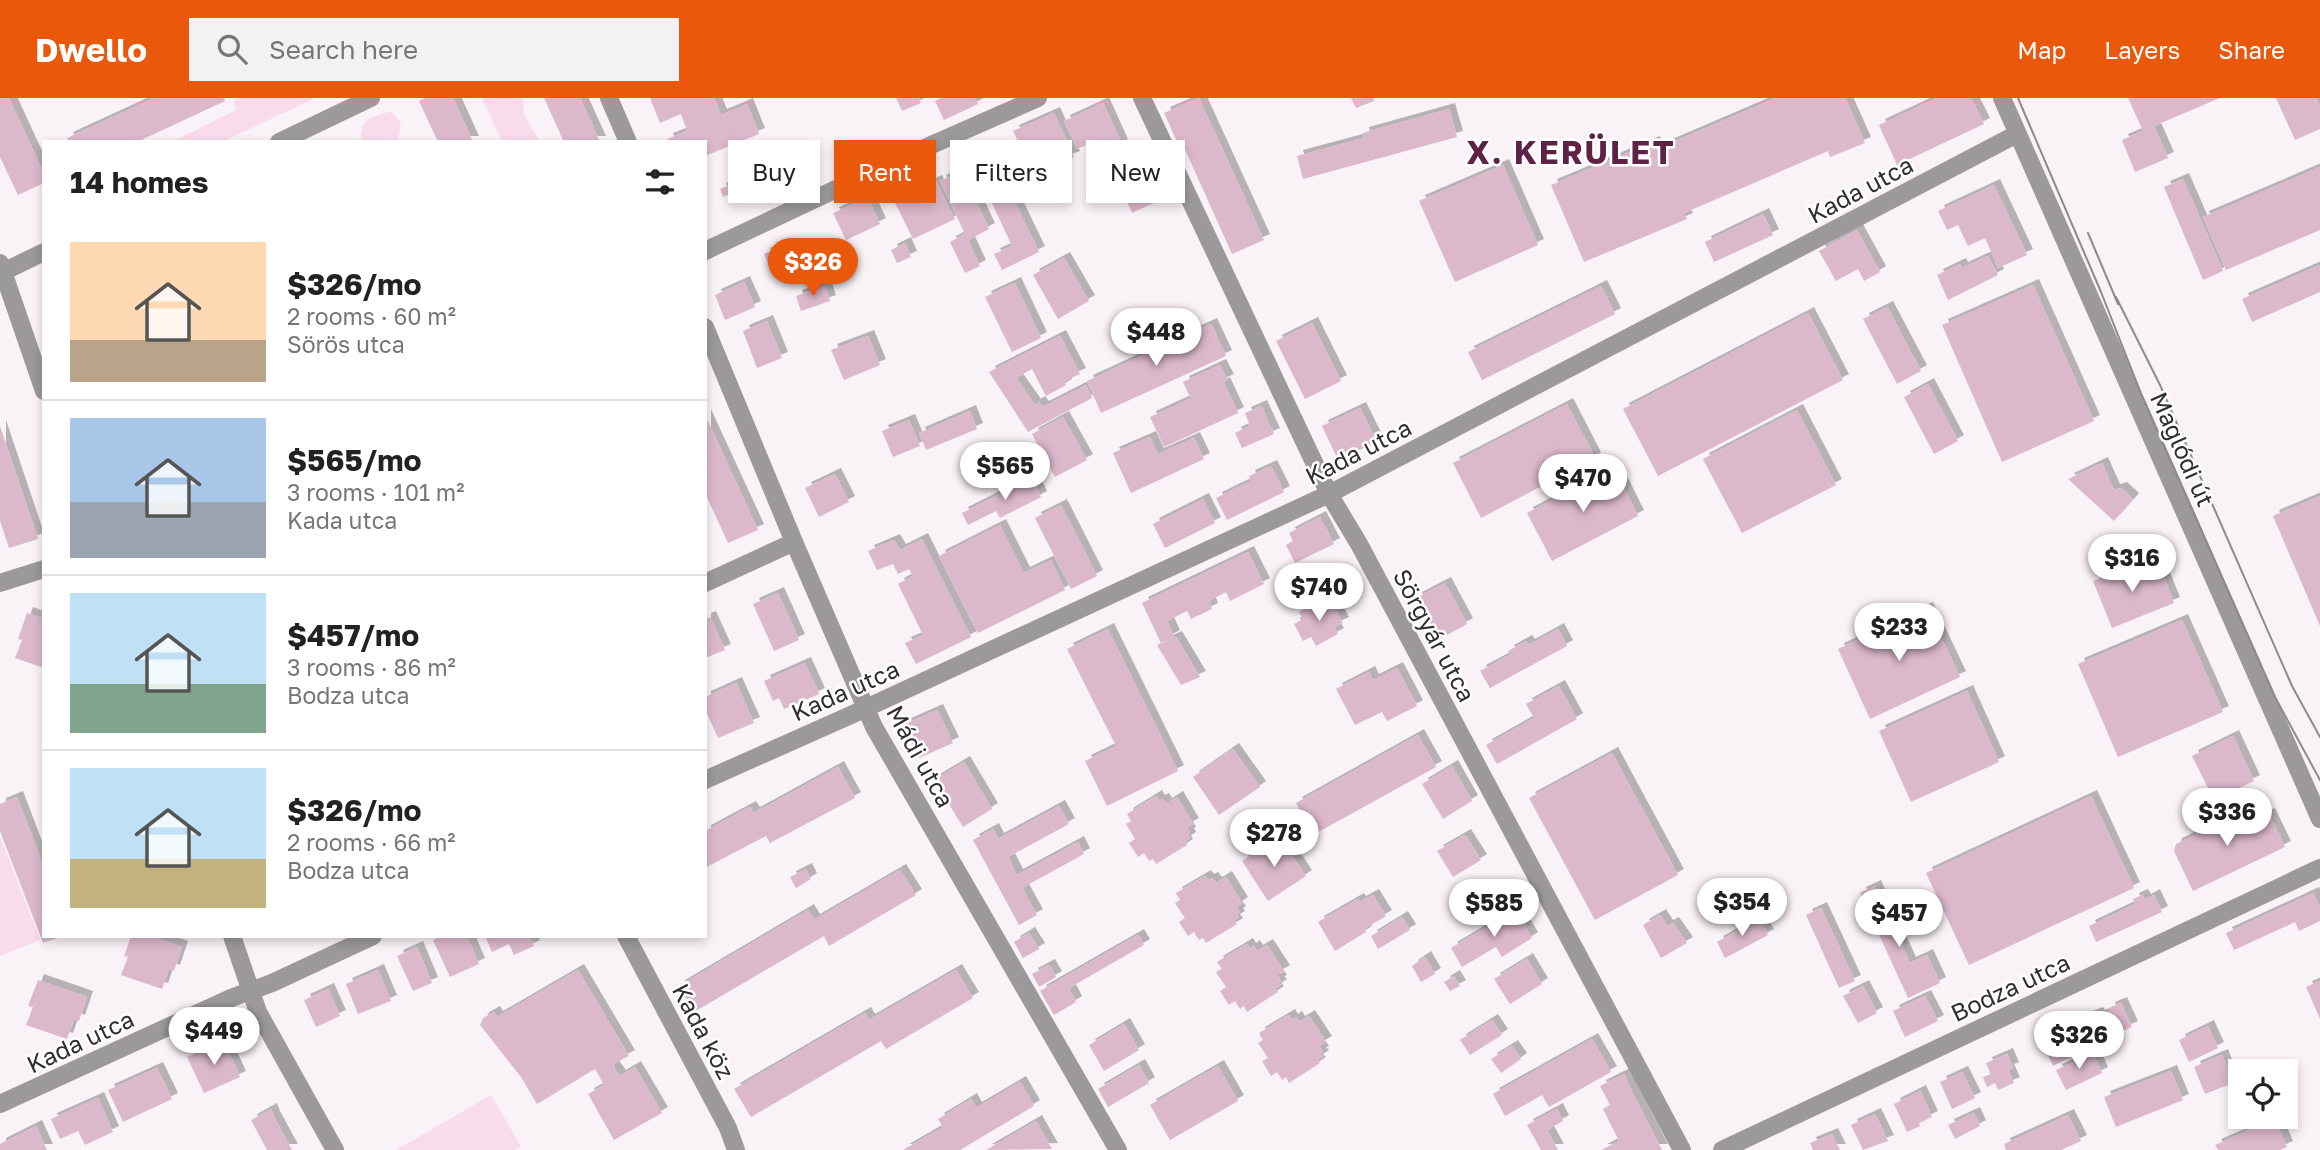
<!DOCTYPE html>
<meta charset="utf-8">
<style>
body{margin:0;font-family:"Golos Text",sans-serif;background:#f2f2f2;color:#222;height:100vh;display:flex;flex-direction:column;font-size:26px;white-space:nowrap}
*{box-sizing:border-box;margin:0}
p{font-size:23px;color:#767676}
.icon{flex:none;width:38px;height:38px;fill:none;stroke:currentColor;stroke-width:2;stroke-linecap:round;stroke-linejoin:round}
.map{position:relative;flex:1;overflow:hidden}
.details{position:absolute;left:42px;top:42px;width:665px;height:798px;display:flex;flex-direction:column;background:#fff;border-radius:0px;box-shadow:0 4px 10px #0003}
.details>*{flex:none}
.guide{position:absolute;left:728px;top:42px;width:665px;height:63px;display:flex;gap:14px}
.tools{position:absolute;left:2228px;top:961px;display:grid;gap:14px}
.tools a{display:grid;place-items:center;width:70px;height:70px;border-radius:0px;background:#fff;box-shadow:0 4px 10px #0003;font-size:35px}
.price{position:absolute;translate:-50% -60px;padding:0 16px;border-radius:24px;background:#fff;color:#222;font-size:23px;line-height:46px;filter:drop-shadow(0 2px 4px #0008)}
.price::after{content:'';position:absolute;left:50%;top:42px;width:21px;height:16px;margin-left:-10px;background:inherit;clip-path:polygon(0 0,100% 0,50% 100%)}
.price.active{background:#ea580c;color:#fff}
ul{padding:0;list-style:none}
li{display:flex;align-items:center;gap:21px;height:175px;padding:0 28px}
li+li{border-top:2px solid #e0e0e0}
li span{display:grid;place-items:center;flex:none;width:196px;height:140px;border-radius:0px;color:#555}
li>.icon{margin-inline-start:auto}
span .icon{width:84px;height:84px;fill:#fffc;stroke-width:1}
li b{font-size:30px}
h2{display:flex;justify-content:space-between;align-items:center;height:84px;padding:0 28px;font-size:30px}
.chip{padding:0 24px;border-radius:0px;background:#fff;box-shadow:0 4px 10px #0003;font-size:24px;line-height:63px}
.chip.active{background:#ea580c;color:#fff}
header{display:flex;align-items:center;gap:42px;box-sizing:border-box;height:98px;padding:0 35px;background:#ea580c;color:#fff}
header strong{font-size:33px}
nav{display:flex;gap:38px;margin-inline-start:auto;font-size:24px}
.search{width:490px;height:63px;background:#f2f2f2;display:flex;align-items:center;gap:18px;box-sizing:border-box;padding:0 24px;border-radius:0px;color:#767676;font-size:26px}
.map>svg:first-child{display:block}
.green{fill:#f9dceb}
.building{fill:#dbb8ca;filter:url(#shadow)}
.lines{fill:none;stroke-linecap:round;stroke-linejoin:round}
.minor{stroke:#9c999a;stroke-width:18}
.tertiary{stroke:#9c999a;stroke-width:18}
.tram{stroke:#8e8a8c;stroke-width:2}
.labels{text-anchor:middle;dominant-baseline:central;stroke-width:5;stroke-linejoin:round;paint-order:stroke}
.street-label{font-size:24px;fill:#302e2f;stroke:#fff}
.district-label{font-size:32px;font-weight:bold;letter-spacing:2px;fill:#5f2247;stroke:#fff}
</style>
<header>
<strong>Dwello</strong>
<div class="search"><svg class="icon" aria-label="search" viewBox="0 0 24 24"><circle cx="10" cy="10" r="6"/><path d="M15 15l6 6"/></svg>Search here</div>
<nav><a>Map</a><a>Layers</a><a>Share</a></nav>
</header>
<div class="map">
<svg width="2320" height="1052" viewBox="0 0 2320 1052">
<defs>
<filter id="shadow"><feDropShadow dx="6" dy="-6" stdDeviation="0" flood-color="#0004"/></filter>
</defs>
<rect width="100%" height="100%" fill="#f9f2f6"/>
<g class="green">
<path d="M239 0H315L222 44H172L236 12 234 2Z"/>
<path d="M482 0H522L524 16 540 44H502Z"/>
<path d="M391 13 401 25 397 44H361C360 19 371 20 391 13Z"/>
<path d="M0 739 40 842 0 858Z"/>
<path d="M491 997 521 1048 515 1052H396Z"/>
</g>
<g class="building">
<path d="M0 0H9L44 76V85L18 97 0 59Z"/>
<path d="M154 0H224L225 3 137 44H69L67 40Z"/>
<path d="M425 0H453L473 44H438L419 3Z"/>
<path d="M544 0H580L600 44H564Z"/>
<path d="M650 0H714L721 17 747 6 759 36 705 58V44H668L667 41 687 33 681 16 660 25Z"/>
<path d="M896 0H919L921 5 902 13Z"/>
<path d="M941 0H975L978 6 944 22 935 3Z"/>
<path d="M1199 0 1264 142 1232 156 1183 47 1179 48 1164 15Z"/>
<path d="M1351 0H1373L1374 3 1356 10Z"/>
<path d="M1776 0H1845L1865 45 1830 59 1828 53 1684 115 1687 121 1584 164 1551 87 1654 44 1657 51Z"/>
<path d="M1937 0H1971L1984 26 1897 67 1879 27Z"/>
<path d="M2128 0H2220L2154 28 2168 60 2135 74 2122 42 2143 33Z"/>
<path d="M2276 0H2316L2320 8V31L2295 42Z"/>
<path d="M1103 5 1122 47 1097 58 1092 45 1077 51 1064 23Z"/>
<path d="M1449 11 1457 39 1303 81 1297 58 1364 40 1363 35Z"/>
<path d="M1054 15 1074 59 1051 68 1041 46 1023 54 1013 33Z"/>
<path d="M992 58 1003 82 973 97 989 131 968 142 980 168 965 175 950 144 965 136 940 83Z"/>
<path d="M1104 67 1112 84 1094 92 1086 75Z"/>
<path d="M1503 67 1538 147 1455 184 1419 103Z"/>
<path d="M2320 69V132L2226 172 2203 119Z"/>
<path d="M1142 79 1154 105 1132 115 1120 89Z"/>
<path d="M2183 81 2223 173 2203 182 2164 89Z"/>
<path d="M739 83 742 90 723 99 720 91Z"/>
<path d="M936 83 955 121 913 141 894 103Z"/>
<path d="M1994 87 2027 157 1998 170 1985 140 1968 148 1958 127 1947 132 1938 113Z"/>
<path d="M1009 92 1039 154 1002 172 994 156 1012 148 990 101Z"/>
<path d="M868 100 880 126 846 142 833 115Z"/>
<path d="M1763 116 1773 137 1714 164 1705 144Z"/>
<path d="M1857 132 1880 174 1864 183 1858 171 1836 183 1819 153Z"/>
<path d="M905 145 911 159 897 165 891 152Z"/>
<path d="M782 148 789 164 771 172 764 156Z"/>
<path d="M1988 158 1998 177 1948 202 1937 177 1960 166 1962 170Z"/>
<path d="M1064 160 1089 203 1058 221 1033 177Z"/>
<path d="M2320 167V194L2252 224 2242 201Z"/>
<path d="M744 184 755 209 725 222 715 197Z"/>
<path d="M1015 185 1041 240 1012 254 985 199Z"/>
<path d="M2033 187 2094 323 2002 364 1942 227Z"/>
<path d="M825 188 830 203 801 213 796 198Z"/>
<path d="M1601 188 1615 216 1482 282 1468 254Z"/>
<path d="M1887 209 1921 273 1897 286 1863 221Z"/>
<path d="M1808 215 1843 282 1658 378 1623 311Z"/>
<path d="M767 223 782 260 757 270 743 233Z"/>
<path d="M1312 225 1341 283 1305 301 1276 243Z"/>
<path d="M1211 226 1226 258 1101 315 1087 283Z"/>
<path d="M868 238 880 267 844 282 831 252Z"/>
<path d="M1060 238 1080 276 1064 283 1066 287 1046 298 1032 271 1016 280 1035 307 1039 304 1043 309 1086 287 1092 300 1028 334 989 274Z"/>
<path d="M1220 267 1228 282 1190 299 1183 284Z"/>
<path d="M1224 285 1238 315 1164 349 1150 319Z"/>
<path d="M1928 286 1958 343 1934 356 1904 299Z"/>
<path d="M1567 306 1595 360 1481 420 1453 365Z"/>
<path d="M1261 308 1274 336 1242 350 1235 335 1250 328 1245 315Z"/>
<path d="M1360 310 1377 344 1338 362 1322 328Z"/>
<path d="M1797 312 1836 387 1742 435 1703 361Z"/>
<path d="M970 313 977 331 926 352 919 335Z"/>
<path d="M705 317 758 432 728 445 705 395Z"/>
<path d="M1063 319 1087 362 1055 379 1032 336Z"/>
<path d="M909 322 920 348 893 359 882 333Z"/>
<path d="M0 328 38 441 9 450 0 423Z"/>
<path d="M1150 339 1158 356 1194 340 1204 361 1131 395 1113 355Z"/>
<path d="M2102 365 2114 392 2121 390 2133 401 2114 423 2068 381Z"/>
<path d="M1271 368 1284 394 1227 422 1216 400 1251 383 1249 378Z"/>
<path d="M1614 370 1638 418 1552 463 1527 415Z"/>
<path d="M835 376 849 404 819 419 805 390Z"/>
<path d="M1032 380 1041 399 1000 420 996 413 968 427 962 415Z"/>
<path d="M2320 398V528L2273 418Z"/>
<path d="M1203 401 1215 425 1165 450 1153 426Z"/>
<path d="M1061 407 1097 478 1071 491 1035 420Z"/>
<path d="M1320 419 1334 446 1295 465 1286 447 1293 443 1289 435Z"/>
<path d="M1000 427 1024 475 1051 462 1065 492 978 535 939 458Z"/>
<path d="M922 441 971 539 916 566 905 545 923 537 898 486 913 478 909 471 898 476 893 466 877 472 868 453 894 442 900 452Z"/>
<path d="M1248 454 1264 486 1230 503 1226 494 1209 503 1212 511 1191 521 1187 513 1167 523 1174 538 1161 545 1142 505Z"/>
<path d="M2139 464 2146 479 2161 473 2174 505 2112 530 2093 483Z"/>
<path d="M1445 485 1467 526 1438 542 1416 500Z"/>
<path d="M778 495 799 542 774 553 753 506Z"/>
<path d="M1321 502 1324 508 1332 504 1343 525 1334 529 1338 536 1316 548 1311 539 1303 543 1294 526 1303 521 1299 514Z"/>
<path d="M1927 510 1960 579 1870 621 1838 551Z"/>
<path d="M27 515 44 521V570L15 560 22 542 18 541Z"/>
<path d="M710 519 725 552 705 560V521Z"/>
<path d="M2182 522 2223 614 2118 659 2078 566Z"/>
<path d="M1108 531 1178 673 1107 708 1085 663 1116 648 1067 551Z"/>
<path d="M1558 531 1567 548 1490 590 1480 573 1510 557 1508 553 1526 543 1529 547Z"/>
<path d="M1176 539 1200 579 1181 587 1157 547Z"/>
<path d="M805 565 819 596 784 611 779 600 773 603 764 583Z"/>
<path d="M1397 570 1417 608 1387 623 1382 614 1355 627 1336 591 1369 574 1373 582Z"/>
<path d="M736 585 754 625 718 640 705 611V599Z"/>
<path d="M1559 588 1577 621 1497 666 1486 647 1534 620 1526 606Z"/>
<path d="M1967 593 1999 664 1911 704 1879 633Z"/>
<path d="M937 612 953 645 919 660 903 627Z"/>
<path d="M1418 637 1436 669 1313 737 1296 705Z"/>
<path d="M2233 638 2254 683 2214 702 2192 658Z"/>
<path d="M1233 651 1260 689 1219 717 1193 679Z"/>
<path d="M1612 655 1678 777 1595 822 1529 700Z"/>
<path d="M964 664 992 711 963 729 934 682Z"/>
<path d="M1452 668 1472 703 1443 721 1422 686Z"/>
<path d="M838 669 855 700 770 745 766 738 705 770V733L750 709 754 715Z"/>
<path d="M1156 698 1159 703 1163 701 1166 706 1177 699 1193 726 1187 729 1190 735 1188 736 1190 740 1185 743 1187 747 1156 766 1153 761 1149 763 1144 755 1138 759 1129 745 1135 741 1126 726 1131 723 1127 716Z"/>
<path d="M2091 698 2134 790 1969 867 1926 775Z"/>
<path d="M17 699 44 770V838L60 839 43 845 0 733V706Z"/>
<path d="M1059 708 1069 726 1008 759 1017 777 1078 744 1084 756 1022 790 1037 817 1019 827 973 742 993 731 998 741Z"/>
<path d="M2248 712 2254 723 2269 716 2285 749 2193 793 2174 753 2176 746Z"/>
<path d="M1465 737 1481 762 1453 779 1437 753Z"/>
<path d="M1280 739 1306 778 1268 803 1242 763Z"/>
<path d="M806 771 811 781 796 790 790 779Z"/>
<path d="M900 772 916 797 829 848 824 838 694 914 679 888 808 812 814 822Z"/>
<path d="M1205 778 1208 782 1212 780 1216 785 1226 779 1242 805 1236 809 1240 814 1237 816 1239 819 1234 822 1237 826 1206 845 1203 840 1199 842 1194 834 1188 838 1179 824 1185 820 1175 805 1180 802 1176 795Z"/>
<path d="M1875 788 1910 865 1927 857 1940 885 1908 900 1860 795Z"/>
<path d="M2313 795 2320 810V823L2299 833 2295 824 2234 852 2226 835Z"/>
<path d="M1373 797 1386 818 1364 831 1366 834 1335 853 1318 824 1358 801 1360 804Z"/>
<path d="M2142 797 2145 802 2154 797 2162 814 2096 844 2089 828 2135 806 2133 801Z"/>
<path d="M1821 810 1855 883 1839 890 1806 817Z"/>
<path d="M1515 812 1532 840 1502 859 1496 849 1462 869 1451 850Z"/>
<path d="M1660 817 1667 828 1673 825 1687 845 1661 860 1643 827Z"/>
<path d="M1402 819 1410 832 1378 851 1371 838Z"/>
<path d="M1759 821 1768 837 1725 860 1717 844Z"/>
<path d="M1029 835 1039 851 1023 860 1014 844Z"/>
<path d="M1138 837 1144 847 1069 890 1076 904 1054 917 1040 893Z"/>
<path d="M131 838H150L182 849 174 873 169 871 162 891 121 877 128 859 124 858Z"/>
<path d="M441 838H467L479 866 450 879 433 842Z"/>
<path d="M485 838H529L534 848 514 857 509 846 492 854Z"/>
<path d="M1247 846 1250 851 1254 848 1257 853 1267 847 1284 873 1277 877 1281 883 1278 884 1281 887 1275 891 1278 894 1247 914 1244 908 1240 911 1235 903 1229 907 1220 893 1226 889 1216 874 1222 871 1217 864Z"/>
<path d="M417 849 432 885 413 893 397 858Z"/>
<path d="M1425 859 1435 876 1421 884 1412 868Z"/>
<path d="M1527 861 1542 886 1510 906 1494 881Z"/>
<path d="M1049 867 1056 879 1039 889 1032 876Z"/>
<path d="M378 872 391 903 358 916 346 886Z"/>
<path d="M578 872 629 958 615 965 614 970 620 978 635 969 662 1015 614 1042 588 996 604 987 595 971 537 1006 521 979 480 927 483 920 494 914 497 919Z"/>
<path d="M956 872 973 900 886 951 881 943 751 1019 734 991 865 915 869 922Z"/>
<path d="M1454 878 1460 888 1450 893 1444 884Z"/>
<path d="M38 882 87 899 79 923 74 921 67 941 26 927 33 909 28 908Z"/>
<path d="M2320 883V921L2306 889Z"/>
<path d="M1863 888 1877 915 1858 925 1843 898Z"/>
<path d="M328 891 340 918 316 929 304 902Z"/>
<path d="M1925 898 1938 923 1905 939 1893 913Z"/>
<path d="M2121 905 2132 929 2109 939 2111 942 2099 947 2087 919 2097 915 2099 918 2110 913 2109 910Z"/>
<path d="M1289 917 1292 922 1296 919 1299 924 1309 918 1326 944 1319 948 1323 954 1320 955 1323 958 1317 962 1320 965 1289 985 1286 979 1282 982 1277 974 1271 978 1262 963 1268 960 1258 945 1263 942 1259 935Z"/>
<path d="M1492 922 1502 937 1470 957 1460 942Z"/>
<path d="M2064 925 2079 955 2053 968 2038 937Z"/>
<path d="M1124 926 1139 952 1104 973 1089 947Z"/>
<path d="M2208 928 2218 950 2189 964 2179 942Z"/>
<path d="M1592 941 1611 974 1549 1009 1542 997 1505 1018 1493 996Z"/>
<path d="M223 942 240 979 204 995 187 959Z"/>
<path d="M1512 948 1521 961 1501 975 1491 961Z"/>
<path d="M2093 955 2102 975 2066 992 2056 972Z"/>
<path d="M2007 956 2013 970 2008 972 2014 985 1998 992 1995 985 1987 989 1983 979 1991 976 1986 965Z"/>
<path d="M2222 957 2233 985 2205 996 2194 969Z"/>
<path d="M1139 967 1149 985 1108 1009 1098 991Z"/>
<path d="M1218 968 1238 1003 1170 1042 1150 1007Z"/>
<path d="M157 970 172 1001 123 1024 108 992Z"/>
<path d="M2171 973 2183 1002 2116 1029 2104 999Z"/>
<path d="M1962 974 1975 1000 1952 1011 1940 984Z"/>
<path d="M1624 976 1633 996 1662 1052H1601L1619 1043 1603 1011 1610 1007 1600 988Z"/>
<path d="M1020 984 1034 1008 960 1052H903L943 1029 938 1021 971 1001 976 1010Z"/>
<path d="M1920 993 1932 1019 1919 1025 1920 1028 1907 1034 1894 1006Z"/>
<path d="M98 1000 113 1034 85 1047 78 1033 60 1041 51 1021Z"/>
<path d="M271 1011 274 1019 292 1052H267L251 1022Z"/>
<path d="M1557 1011 1563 1023 1547 1032 1558 1052H1541L1527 1027Z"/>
<path d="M1974 1015 1980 1028 1955 1041 1948 1027Z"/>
<path d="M1875 1016 1888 1043 1863 1052 1851 1027Z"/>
<path d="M2068 1017 2081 1043 2061 1052H2006L2004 1046Z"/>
<path d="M2275 1021 2287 1049 2280 1052H2218L2215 1047Z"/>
<path d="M1036 1023 1052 1051 986 1052Z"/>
<path d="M36 1028 47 1052H0V1046Z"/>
<path d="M1832 1036 1840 1052H1813L1810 1045Z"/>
</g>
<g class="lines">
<g class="minor">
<path d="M1142 0 1329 396 1359 446 1682 1052"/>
<path d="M279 44 371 0"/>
<path d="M705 153 904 59 1038 0"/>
<path d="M3 174 44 154"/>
<path d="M0 485 44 471"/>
<path d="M705 485 794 444"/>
<path d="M626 838 728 1030 736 1052"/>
<path d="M1722 1052 2320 770"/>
</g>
<g class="tertiary">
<path d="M609 0 628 44"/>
<path d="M2002 0 2320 721"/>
<path d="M0 165 44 293"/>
<path d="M705 229 794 444 874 629 1118 1052"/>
<path d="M705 682 851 617 1329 396 2017 36"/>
<path d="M232 838 258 914 335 1052"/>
<path d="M0 1006 231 900 272 885 373 838"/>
</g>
<g class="tram">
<path d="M2018 0 2101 194 2142 298 2275 599 2320 682"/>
<path d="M2088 135 2118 206"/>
<path d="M2116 199 2160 287 2292 588 2320 639"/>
</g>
</g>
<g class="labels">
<g class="street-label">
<text transform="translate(1860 91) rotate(-28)">Kada utca</text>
<text transform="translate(2183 351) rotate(66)">Maglódi út</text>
<text transform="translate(1358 353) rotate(-27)">Kada utca</text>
<text transform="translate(1435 537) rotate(62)">Sörgyár utca</text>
<text transform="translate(845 592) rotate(-24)">Kada utca</text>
<text transform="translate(921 658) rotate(61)">Mádi utca</text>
<text transform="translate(2010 889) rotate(-25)">Bodza utca</text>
<text transform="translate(704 933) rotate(62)">Kada köz</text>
<text transform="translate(80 943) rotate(-25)">Kada utca</text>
</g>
<g class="district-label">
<text x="1571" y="54">X. KERÜLET</text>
</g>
</g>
</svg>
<div class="tools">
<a><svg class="icon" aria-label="locate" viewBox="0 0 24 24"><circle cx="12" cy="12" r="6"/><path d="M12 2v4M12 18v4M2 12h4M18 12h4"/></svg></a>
</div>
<b class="price active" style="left:813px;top:200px">$326</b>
<b class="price" style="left:1156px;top:270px">$448</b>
<b class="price" style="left:1005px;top:404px">$565</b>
<b class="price" style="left:1583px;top:416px">$470</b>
<b class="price" style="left:2132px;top:496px">$316</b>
<b class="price" style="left:1319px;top:525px">$740</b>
<b class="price" style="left:1899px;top:565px">$233</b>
<b class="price" style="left:2227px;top:750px">$336</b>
<b class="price" style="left:1274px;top:771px">$278</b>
<b class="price" style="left:1742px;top:840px">$354</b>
<b class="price" style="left:1494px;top:841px">$585</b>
<b class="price" style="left:1899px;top:851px">$457</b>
<b class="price" style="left:214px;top:969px">$449</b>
<b class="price" style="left:2079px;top:973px">$326</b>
<div class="guide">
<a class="chip">Buy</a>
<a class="chip active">Rent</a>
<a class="chip">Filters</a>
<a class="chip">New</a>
</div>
<section class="details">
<h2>14 homes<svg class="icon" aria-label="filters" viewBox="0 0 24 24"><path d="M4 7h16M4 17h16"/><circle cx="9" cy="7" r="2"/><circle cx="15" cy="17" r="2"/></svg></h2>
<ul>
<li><span style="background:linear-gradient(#ffd9b3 70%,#b9a48a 0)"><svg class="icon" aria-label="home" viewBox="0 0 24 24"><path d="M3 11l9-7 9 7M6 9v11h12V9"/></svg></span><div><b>$326/mo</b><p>2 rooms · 60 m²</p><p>Sörös utca</p></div></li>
<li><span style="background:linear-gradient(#a9c7e8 60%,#9aa5b1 0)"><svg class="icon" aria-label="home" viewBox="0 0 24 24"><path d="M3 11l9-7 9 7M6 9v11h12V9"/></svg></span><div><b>$565/mo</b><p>3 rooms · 101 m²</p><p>Kada utca</p></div></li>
<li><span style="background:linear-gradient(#bfe0f5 65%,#7fa58c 0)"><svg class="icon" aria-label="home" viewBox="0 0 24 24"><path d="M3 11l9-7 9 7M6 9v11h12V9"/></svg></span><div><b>$457/mo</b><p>3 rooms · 86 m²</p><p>Bodza utca</p></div></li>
<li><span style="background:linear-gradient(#bfe0f5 65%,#c2b280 0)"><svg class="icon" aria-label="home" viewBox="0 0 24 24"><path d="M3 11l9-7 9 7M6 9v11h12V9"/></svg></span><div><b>$326/mo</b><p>2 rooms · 66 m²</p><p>Bodza utca</p></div></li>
</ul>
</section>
</div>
